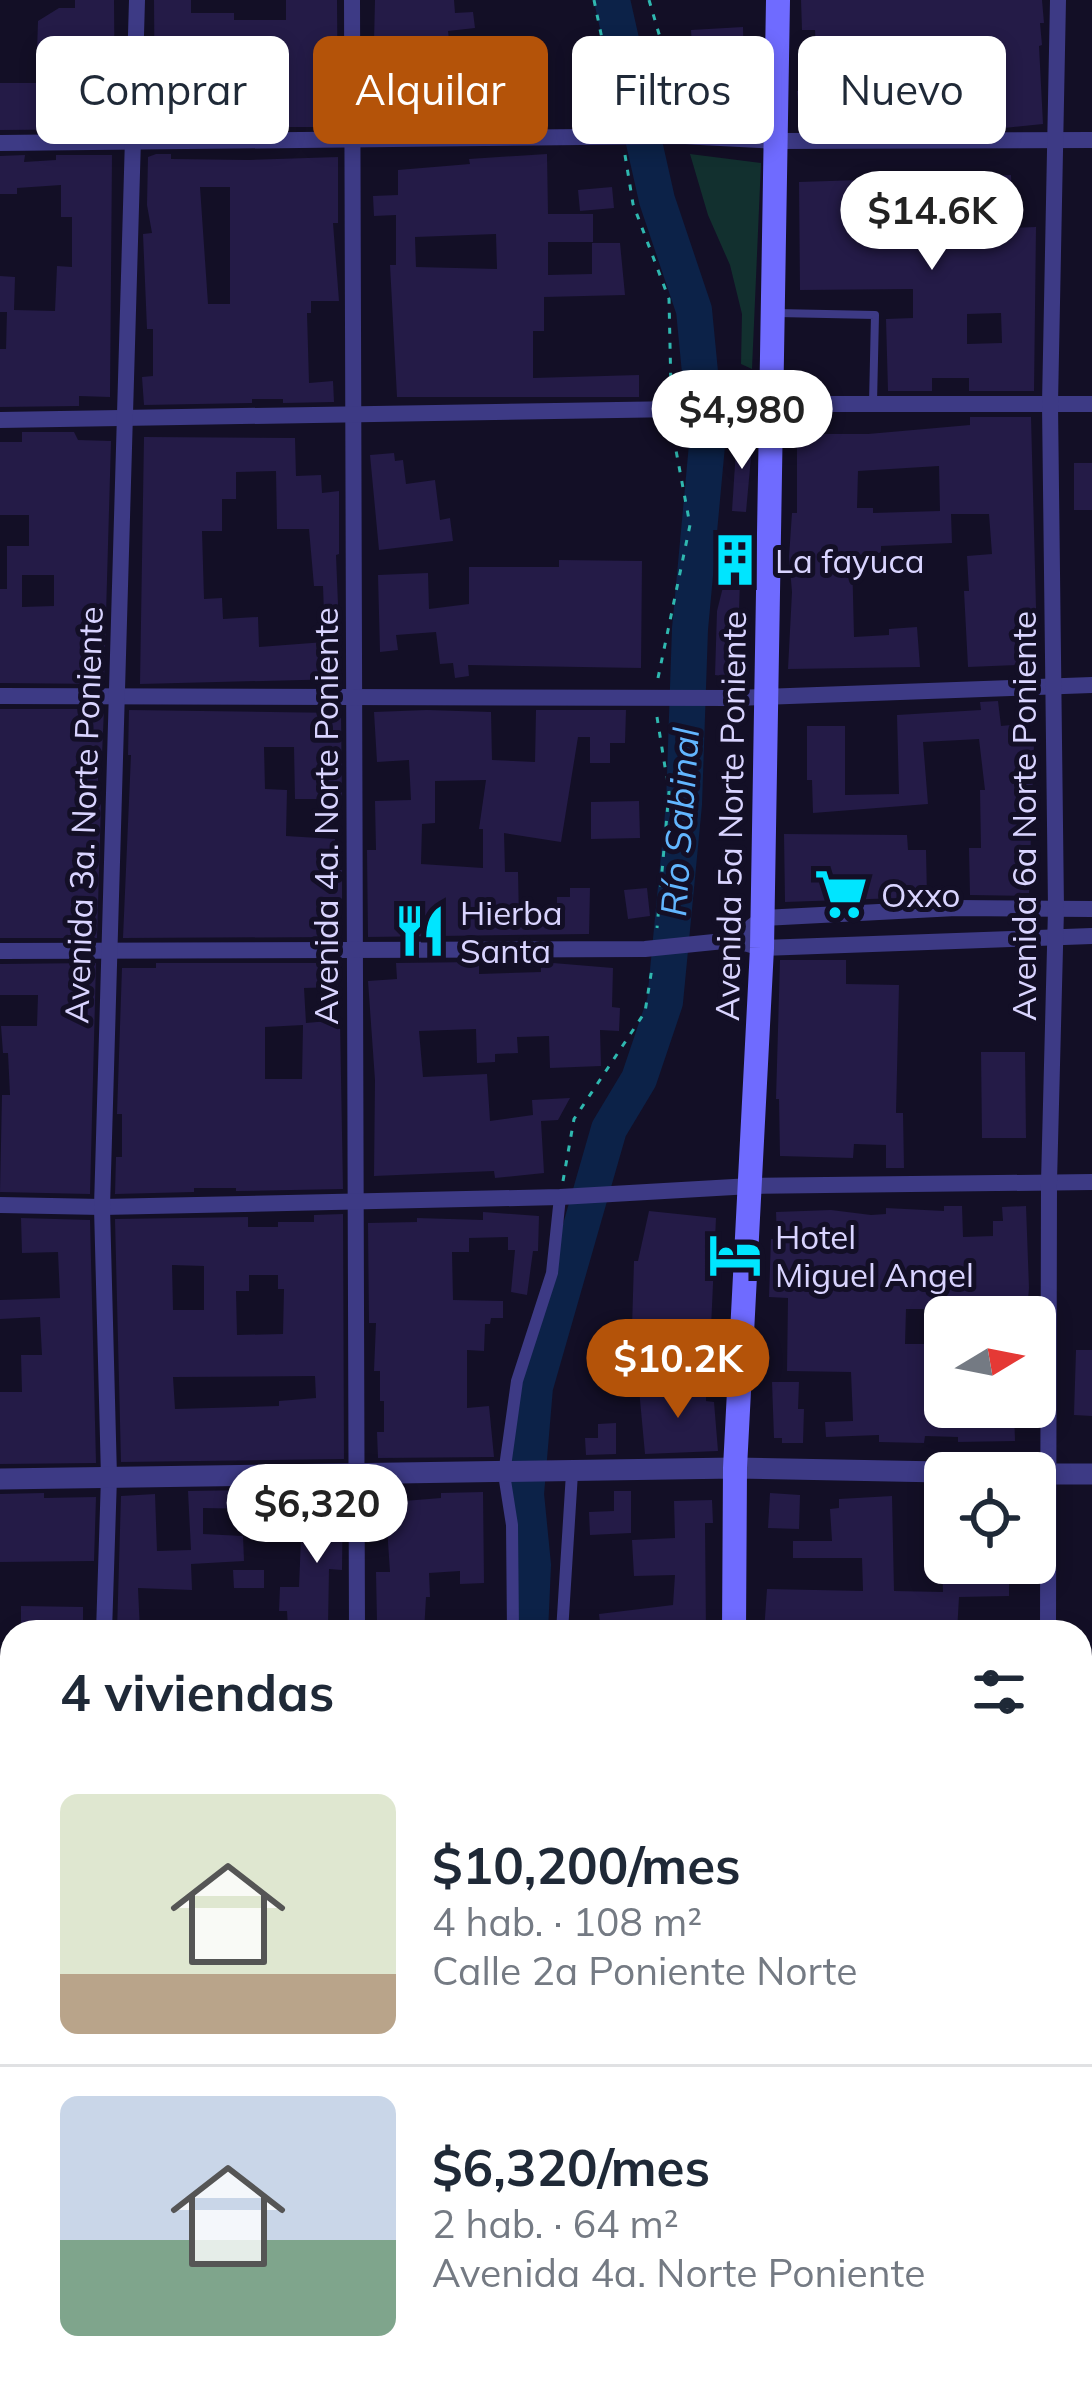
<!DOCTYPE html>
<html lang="es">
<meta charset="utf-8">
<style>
body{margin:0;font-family:Mulish,sans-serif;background:#f2f2f3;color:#1f2937;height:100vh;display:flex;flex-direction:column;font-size:45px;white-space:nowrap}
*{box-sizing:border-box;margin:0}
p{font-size:39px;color:#747a83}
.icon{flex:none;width:66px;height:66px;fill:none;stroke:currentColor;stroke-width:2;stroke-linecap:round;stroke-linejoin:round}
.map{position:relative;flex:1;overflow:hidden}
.drawer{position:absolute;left:0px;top:1620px;width:1092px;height:771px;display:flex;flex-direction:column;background:#fff;border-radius:36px 36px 0 0;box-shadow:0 6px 18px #0003}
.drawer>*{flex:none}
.guide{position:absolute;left:36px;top:36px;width:1020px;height:108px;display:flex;gap:24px}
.needle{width:78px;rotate:80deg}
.fabs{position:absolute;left:924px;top:1296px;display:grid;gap:24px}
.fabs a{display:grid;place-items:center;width:132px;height:132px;border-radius:18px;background:#fff;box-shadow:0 6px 18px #0003;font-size:60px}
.price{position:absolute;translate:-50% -102px;padding:0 27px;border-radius:42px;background:#fff;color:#222;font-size:39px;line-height:78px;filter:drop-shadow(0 3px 6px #0008)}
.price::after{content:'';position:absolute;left:50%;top:72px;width:36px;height:27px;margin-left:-18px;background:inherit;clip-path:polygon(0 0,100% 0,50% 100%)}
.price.active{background:#b45309;color:#fff}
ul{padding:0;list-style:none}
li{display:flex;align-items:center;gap:36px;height:300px;padding:0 60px}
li+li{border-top:3px solid #e0e1e3}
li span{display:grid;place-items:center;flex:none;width:336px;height:240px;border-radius:18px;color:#555}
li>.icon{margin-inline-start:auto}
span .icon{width:144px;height:144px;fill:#fffc;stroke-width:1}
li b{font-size:51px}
h2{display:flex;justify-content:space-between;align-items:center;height:144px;padding:0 60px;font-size:51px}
.chip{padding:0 42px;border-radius:18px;background:#fff;box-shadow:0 6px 18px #0003;font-size:42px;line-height:108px}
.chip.active{background:#b45309;color:#fff}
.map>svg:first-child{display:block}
.green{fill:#12302f}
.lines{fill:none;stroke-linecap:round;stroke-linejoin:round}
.river{stroke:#0c2248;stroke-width:36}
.building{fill:#241b47;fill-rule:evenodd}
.path{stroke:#2fb8b0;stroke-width:3;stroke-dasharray:6 9;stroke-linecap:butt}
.service{stroke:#3d3a85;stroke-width:8}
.pedestrian{stroke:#3d3a85;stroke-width:12}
.minor{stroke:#3d3a85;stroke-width:16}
.tertiary{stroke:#3d3a85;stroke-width:21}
.secondary{stroke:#6f6bff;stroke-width:24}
.labels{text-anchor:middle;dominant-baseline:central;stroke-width:10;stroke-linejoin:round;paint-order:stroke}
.poi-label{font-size:33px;fill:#d9d4ff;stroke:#130f26;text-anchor:start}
.street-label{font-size:33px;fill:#d9d4ff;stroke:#130f26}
.water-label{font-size:36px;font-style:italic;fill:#62b6ff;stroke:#130f26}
</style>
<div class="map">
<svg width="1092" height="2390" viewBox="0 0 1092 2390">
<rect width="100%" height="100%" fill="#130f26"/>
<path class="green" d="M690 154 761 163 752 369 741 364 742 314 730 265 708 215Z"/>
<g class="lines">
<g class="river">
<path d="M530 1632 533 1565 526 1494 535 1387 609 1129 639 1079 665 1002 684 804 690 629 707 445 694 310 657 200 612 0"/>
<path d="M1005 2379 1016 2390"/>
</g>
</g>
<g class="building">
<path d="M75 0H114L115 129 0 130V83H36L38 21 59 8H75Z"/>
<path d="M154 0H191V13H234V20H286V0H337L338 127H227L226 67H189V128L155 129Z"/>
<path d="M375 0H454L455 13 473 12 475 28 448 31 450 50 414 54 415 86 545 78 546 122 488 125 487 114 447 117 448 125 372 126Z"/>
<path d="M801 0H1042L1044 23H1040L1042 45 1039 46 1043 124 1004 128H801L797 91 818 89 815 30H802ZM930 56V95L909 96 910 104 872 108 868 58Z"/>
<path d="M743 27 745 118 710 120 707 60 693 61 691 30Z"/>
<path d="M156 154H171V159L249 160 338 157V223H333L339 301H311V313H307L309 383 333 381 334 402 283 403V399H252V403L144 405 142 377 153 376V329H147L143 234 152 233 147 205 148 157ZM200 187H230V304H208Z"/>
<path d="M547 154 548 214H593V242H548V275L592 274V243H620L625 295 544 297V331H533V378L639 375V397H397L390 265H396V215L374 216 373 196 398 195V170L470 164 469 159ZM496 234 497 269 416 267 415 237Z"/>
<path d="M25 155 24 162 56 160V155H112L110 397 79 396V406L0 407V349H6L7 312H0V276L15 277 14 310 55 311 57 266 72 267V217H61V185L17 188V194H0V156Z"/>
<path d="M1011 175 1013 228 1036 227 1034 391H969V378H932V391H888L886 319 913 318V289L800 290 799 182ZM1001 313 1002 343 967 344V314Z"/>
<path d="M612 187 614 208 580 211 578 190Z"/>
<path d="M970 417H1031L1037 645 1016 646 1017 665 968 667 964 591H969L967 556 992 554 989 514H951L952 543 881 546V554L852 555 854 637 889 635V629L917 627 920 667 788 669 792 592 789 557 792 513H797V434H868L970 425ZM939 466 940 511 873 513V508H857L858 471Z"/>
<path d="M22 432H74L78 440 111 441 104 684 0 683V589H7V546H29V515H0V442H22ZM22 575H54V606L22 607Z"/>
<path d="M737 434 753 435 746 512 732 511Z"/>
<path d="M144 437 295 438 296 476 321 475 322 493 339 491V554L336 555 341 679 140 684ZM276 471 277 529H309L314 586H323L325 642 259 647 258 617 223 619 222 598 204 599 202 531H222V499H236V472Z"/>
<path d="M394 453 395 461 403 460 406 484 435 480 440 520 450 518 453 541 379 550 370 455Z"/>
<rect x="1074" y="463" width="18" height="47"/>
<path d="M734 543 741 544 737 678 715 675 717 611Z"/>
<path d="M559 560 642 561 641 668 468 665 469 676 455 678 453 663 440 664 436 632 396 635 398 650 380 652 378 575 428 573 429 609 469 604V567H559Z"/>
<path d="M998 701 1001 726 1011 725 1013 745 1034 743 1029 896 970 895 969 848H981L980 790H985L979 739 923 742 928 804 813 813 812 780H807V726H845V795L899 794 897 715 981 710 980 702Z"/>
<path d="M0 709H104L102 755H98V804H101L97 938H0Z"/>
<path d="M129 710 341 713 342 799H295L294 747H264L265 789 287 790 286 836 335 839 334 870H342V915L333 916 334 937 123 938 131 755H128Z"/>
<path d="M427 710 491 712 492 760 535 762 536 710H626L625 743H610V763H590V737H578L561 842 504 833 505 872H518L519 919H557V897H570V888H590L589 934 368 937 367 850H376L375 801 411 800 409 760 377 762 374 712ZM486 780 479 829H483V868L421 864 422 824 435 823V781Z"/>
<path d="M639 801 640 838 591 839V802Z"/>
<path d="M784 834 907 835 908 850H926L927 897 785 902Z"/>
<path d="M647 888 650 916 628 919 624 890Z"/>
<path d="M780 960H846V984L899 985 896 1113H903L904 1168H886V1145L854 1144 853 1158 780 1156 779 1099H776Z"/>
<path d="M479 962V974L541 972V962L613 968 612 1007 620 1008 619 1031 600 1030 601 1066 550 1068 549 1036 517 1037 518 1053 495 1054V1062L477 1063 476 1029 419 1031 423 1077 487 1074 490 1121 533 1115 532 1100 570 1098 558 1120 541 1121 544 1173 495 1178 494 1171 374 1176 375 1080 368 981 397 979 396 963Z"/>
<path d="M96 963 90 1194 0 1192 2 1095H10L8 1053H3L1 1026H37L38 995H0V964Z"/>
<path d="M156 963H336L338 987 304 988 306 1023 340 1020 343 1189 236 1191V1188H194V1192L115 1194 116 1157H122V1114H117L122 968H156ZM303 1025 302 1079H265V1027Z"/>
<path d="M981 1052H1025L1026 1138H982Z"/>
<path d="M944 1206H962L963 1237 993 1236V1221H1003L1002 1207 1026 1206 1029 1288 1027 1310 1022 1311V1317H948V1309H906L905 1344H938L937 1360H941V1369H945V1407L1014 1408 1015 1441 958 1442V1437L925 1436 924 1443 879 1442V1435L826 1437 825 1422 853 1421 851 1372 787 1371 788 1298 769 1297 771 1239H777L776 1212 831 1210 871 1215 886 1214V1208L944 1211Z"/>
<path d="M649 1211 716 1218 711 1328H632L634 1261H638Z"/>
<path d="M483 1212 539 1216 538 1251H533L527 1295 511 1292 515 1250H508V1237L469 1238V1252H452L453 1300 503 1301V1318H491L490 1324H485L484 1351 467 1350V1408L489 1406 494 1457 378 1458 377 1432H384V1401H380V1371H374L376 1323H369L368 1223 417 1222V1218L483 1220Z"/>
<path d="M343 1214 344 1459 121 1462 115 1219 248 1217V1227H278V1222H314V1215ZM172 1265 204 1266V1310H173ZM249 1275H278V1289H284L283 1334 237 1335 236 1291H249ZM315 1376 316 1398 279 1401V1406L175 1409 173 1377Z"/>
<path d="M21 1218 90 1220 96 1463 0 1464V1392H22L21 1355H42L40 1317 0 1319V1300L60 1298 58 1252 22 1253Z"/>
<path d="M1076 1350H1092V1416L1074 1415Z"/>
<path d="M772 1382H799L798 1409H804L803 1443H782V1438H774Z"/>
<path d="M674 1387 706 1390V1401L714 1402 718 1451 645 1454 639 1389Z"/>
<path d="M616 1423V1454L586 1455 585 1438H598V1424Z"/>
<path d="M314 1489H343L342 1570 329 1569 328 1626 288 1628 287 1611H279L280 1587H299L301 1538 323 1539 322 1510H314Z"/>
<path d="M253 1490 254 1509 203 1508V1534L243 1536 244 1561 191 1564 192 1590 138 1588 140 1632H117L121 1496 155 1494 157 1551 191 1550 188 1491Z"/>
<path d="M614 1491H631V1533L590 1535 589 1512 614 1511Z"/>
<path d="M483 1492 484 1583 460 1584V1571L429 1573 430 1597H426L424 1632H397L396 1620 377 1622 376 1572H390L387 1527 378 1528 376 1494 404 1493V1501L441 1498V1493Z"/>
<path d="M44 1493V1498L96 1497 94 1561 0 1562V1494Z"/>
<path d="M770 1493 800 1495 799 1529 768 1528Z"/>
<path d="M892 1496 894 1591 943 1592 942 1563H969L970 1581 1009 1580V1596L959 1597 957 1632 834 1625V1632H764L767 1589 863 1591 862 1558H793V1541H832L830 1509 839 1508V1499Z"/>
<path d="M712 1500 713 1523H705L706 1632H601L599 1614 673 1605 675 1575 634 1576 632 1540 675 1538 674 1501Z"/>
<path d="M233 1570H264V1588H234Z"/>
<path d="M21 1606 83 1607V1632H21Z"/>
</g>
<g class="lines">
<g class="path">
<path d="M594 0 618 116"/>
<path d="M649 0 684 119"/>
<path d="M625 155 633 204 669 299 671 390"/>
<path d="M658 678 690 525 672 429"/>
<path d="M657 717 669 792 657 928"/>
<path d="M563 1181 574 1119 645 1012 652 968"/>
<path d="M980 2379 989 2390"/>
<path d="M1071 2379 1092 2389"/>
</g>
<path class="service" d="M777 313 875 315 873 403"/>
<g class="pedestrian">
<path d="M513 1632 512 1525 504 1474 517 1381 552 1273 560 1197"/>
<path d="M562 1632 572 1473"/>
</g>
<g class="minor">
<path d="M352 0 357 1632"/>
<path d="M0 143 681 136 778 141 1092 140"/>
<path d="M0 420 680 409 773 404H1092"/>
<path d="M0 696 734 698 1092 685"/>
<path d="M734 940 763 918 956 908 1092 909"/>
<path d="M0 951 645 949 734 940 762 948 1092 936"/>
<path d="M0 1205 102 1207 560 1197 751 1186 1092 1182"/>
<path d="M104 1632 109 1477 102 1207 137 0"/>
<path d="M1048 1632 1049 1182 1056 909 1050 404 1058 0"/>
<path d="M0 2278H12"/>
<path d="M1080 2359 1092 2360"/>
<path d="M106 2379 107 2390"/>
<path d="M360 2390V2379"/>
</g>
<g class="tertiary">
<path d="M1035 1474H1092"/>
<path d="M0 1479 735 1468 993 1473"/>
</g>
<g class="secondary">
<path d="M734 1632 735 1468 762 948 778 0"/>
<path d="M0 1748H12"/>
<path d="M1080 1761 1092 1760"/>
<path d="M0 2020H12"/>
<path d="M1080 2041H1092"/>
<path d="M744 2379 745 2390"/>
</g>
</g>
<defs>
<g id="building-bare" transform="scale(4.14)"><path d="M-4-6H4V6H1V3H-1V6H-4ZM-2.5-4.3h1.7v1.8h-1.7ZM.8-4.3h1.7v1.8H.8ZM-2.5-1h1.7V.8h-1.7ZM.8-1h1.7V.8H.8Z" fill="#00e5ff" stroke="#130f26" stroke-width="2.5" paint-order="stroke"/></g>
<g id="supermarket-bare" transform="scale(4.14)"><path d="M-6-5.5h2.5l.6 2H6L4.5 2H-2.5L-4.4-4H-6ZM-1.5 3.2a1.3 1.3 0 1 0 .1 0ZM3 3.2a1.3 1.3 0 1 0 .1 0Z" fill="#00e5ff" stroke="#130f26" stroke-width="2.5" paint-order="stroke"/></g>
<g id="restaurant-bare" transform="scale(4.14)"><path d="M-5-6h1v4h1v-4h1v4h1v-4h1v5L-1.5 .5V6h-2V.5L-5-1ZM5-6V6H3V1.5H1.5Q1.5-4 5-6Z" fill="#00e5ff" stroke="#130f26" stroke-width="2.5" paint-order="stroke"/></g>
<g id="hotel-bare" transform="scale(4.14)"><path d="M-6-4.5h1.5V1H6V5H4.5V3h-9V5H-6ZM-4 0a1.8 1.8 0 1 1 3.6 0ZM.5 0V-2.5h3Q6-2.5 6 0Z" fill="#00e5ff" stroke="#130f26" stroke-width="2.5" paint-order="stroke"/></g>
</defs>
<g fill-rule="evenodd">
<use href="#building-bare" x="735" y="560"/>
<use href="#supermarket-bare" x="841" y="894"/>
<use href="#restaurant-bare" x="420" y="931"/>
<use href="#hotel-bare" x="735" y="1255"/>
</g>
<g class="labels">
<g class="poi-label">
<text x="775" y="560">La fayuca</text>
<text x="881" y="894">Oxxo</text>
<text x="460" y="912">Hierba<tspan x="460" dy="38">Santa</tspan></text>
<text x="775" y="1236">Hotel<tspan x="775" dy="38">Miguel Angel</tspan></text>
</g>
<g class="street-label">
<text transform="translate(83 815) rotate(-88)">Avenida 3a. Norte Poniente</text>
<text transform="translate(325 816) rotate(-90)">Avenida 4a. Norte Poniente</text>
<text transform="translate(730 816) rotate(-89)">Avenida 5a Norte Poniente</text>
<text transform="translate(1023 816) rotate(-90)">Avenida 6a Norte Poniente</text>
</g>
<g class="water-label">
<text transform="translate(679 822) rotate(-86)">Río Sabinal</text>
</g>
</g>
</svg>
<div class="fabs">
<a><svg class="needle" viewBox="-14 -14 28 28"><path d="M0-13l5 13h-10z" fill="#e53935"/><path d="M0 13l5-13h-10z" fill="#747a83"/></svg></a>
<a><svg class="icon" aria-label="locate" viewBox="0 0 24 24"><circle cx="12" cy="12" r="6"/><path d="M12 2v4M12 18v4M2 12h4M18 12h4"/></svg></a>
</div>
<b class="price" style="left:932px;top:273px">$14.6K</b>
<b class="price" style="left:742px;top:472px">$4,980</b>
<b class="price active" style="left:678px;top:1421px">$10.2K</b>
<b class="price" style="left:317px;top:1566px">$6,320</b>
<div class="guide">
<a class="chip">Comprar</a>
<a class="chip active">Alquilar</a>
<a class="chip">Filtros</a>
<a class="chip">Nuevo</a>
</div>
<section class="drawer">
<h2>4 viviendas<svg class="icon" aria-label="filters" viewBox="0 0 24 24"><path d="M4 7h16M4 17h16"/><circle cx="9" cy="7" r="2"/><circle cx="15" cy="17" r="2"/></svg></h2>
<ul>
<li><span style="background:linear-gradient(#dfe7d0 75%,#b9a48a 0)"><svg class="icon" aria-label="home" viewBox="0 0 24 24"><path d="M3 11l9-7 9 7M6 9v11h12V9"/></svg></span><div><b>$10,200/mes</b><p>4 hab. · 108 m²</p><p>Calle 2a Poniente Norte</p></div></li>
<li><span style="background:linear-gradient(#c9d6e8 60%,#7fa58c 0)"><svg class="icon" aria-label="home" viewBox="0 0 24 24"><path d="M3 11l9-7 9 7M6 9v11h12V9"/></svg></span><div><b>$6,320/mes</b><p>2 hab. · 64 m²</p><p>Avenida 4a. Norte Poniente</p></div></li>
</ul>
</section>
</div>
